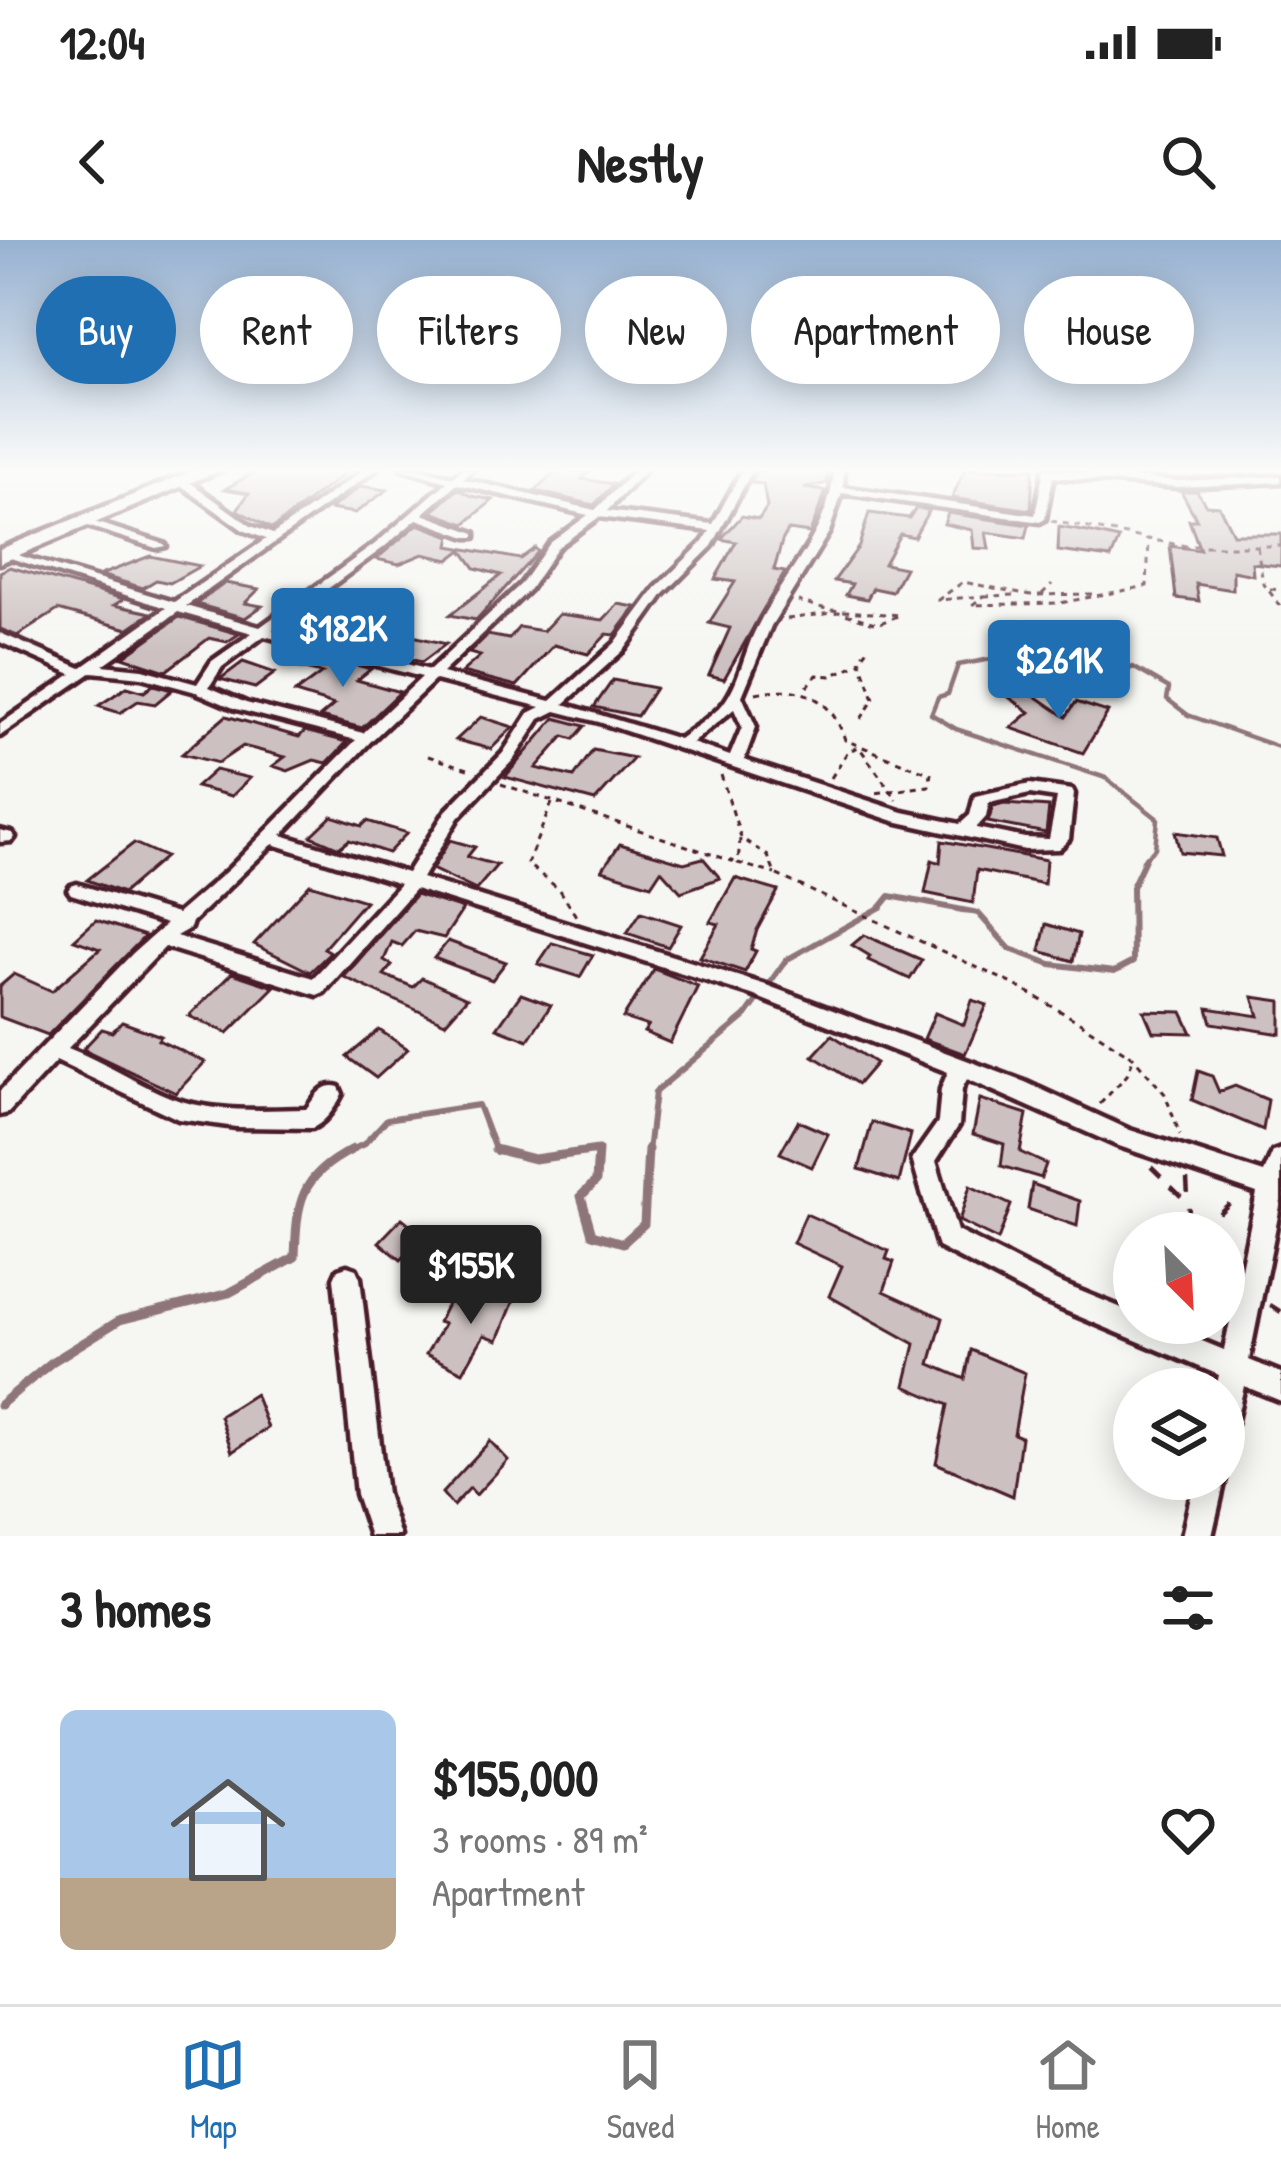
<!DOCTYPE html>
<meta charset="utf-8">
<style>
body{margin:0;font-family:"Patrick Hand",sans-serif;background:#f2f2f2;color:#222;height:100vh;display:flex;flex-direction:column;font-size:45px;white-space:nowrap}
*{box-sizing:border-box;margin:0}
p{font-size:39px;color:#767676}
.icon{flex:none;width:66px;height:66px;fill:none;stroke:currentColor;stroke-width:2;stroke-linecap:round;stroke-linejoin:round}
.map{position:relative;height:1296px;overflow:hidden}
.sheet{display:flex;flex-direction:column;background:#fff;flex:1}
.sheet>*{flex:none}
.banner{position:absolute;left:36px;top:36px;width:1209px;height:108px;display:flex;gap:24px}
.needle{width:78px;rotate:156deg}
.controls{position:absolute;left:1113px;top:972px;display:grid;gap:24px}
.controls a{display:grid;place-items:center;width:132px;height:132px;border-radius:50%;background:#fff;box-shadow:0 6px 30px #0003;font-size:60px}
.price{position:absolute;translate:-50% -102px;padding:0 27px;border-radius:12px;background:#1f6fb2;color:#fff;font-size:39px;line-height:78px;filter:drop-shadow(0 3px 6px #0008)}
.price::after{content:'';position:absolute;left:50%;top:72px;width:36px;height:27px;margin-left:-18px;background:inherit;clip-path:polygon(0 0,100% 0,50% 100%)}
.price.active{background:#222;color:#fff}
ul{padding:0;list-style:none}
li{display:flex;align-items:center;gap:36px;height:300px;padding:0 60px}
li+li{border-top:3px solid #e0e0e0}
li span{display:grid;place-items:center;flex:none;width:336px;height:240px;border-radius:18px;color:#555}
li>.icon{margin-inline-start:auto}
span .icon{width:144px;height:144px;fill:#fffc;stroke-width:1}
li b{font-size:51px}
h2{display:flex;justify-content:space-between;align-items:center;height:144px;padding:0 60px;font-size:51px}
.tag{padding:0 42px;border-radius:54px;background:#fff;box-shadow:0 6px 30px #0003;font-size:42px;line-height:108px}
.tag.active{background:#1f6fb2;color:#fff}
.status{display:flex;justify-content:space-between;align-items:center;height:84px;padding:0 60px;background:#fff;direction:ltr}
.status svg{height:33px;fill:currentColor}
header{display:flex;justify-content:space-between;align-items:center;height:156px;padding:0 60px;background:#fff;font-size:54px;font-weight:700}
.tabs{display:flex;justify-content:space-around;align-items:center;height:168px;border-top:3px solid #e0e0e0;background:#fff;font-size:33px;color:#767676}
.tabs a{display:grid;justify-items:center;gap:6px}
.tabs .active{color:#1f6fb2}
.map>svg:first-child{display:block}
.lines{fill:none;stroke-linecap:round;stroke-linejoin:round}
.stream-far2{stroke:#8e747a;stroke-width:4.5}
.stream-far1{stroke:#8e747a;stroke-width:6}
.stream{stroke:#8e747a;stroke-width:9}
.building{fill:#ccc1c0;stroke:#4a1f2b;stroke-width:3}
.street-casing{stroke:#4a1f2b;stroke-width:9}
.highway-casing{stroke:#4a1f2b;stroke-width:9}
.path-far1{stroke:#4a1f2b;stroke-width:3;stroke-dasharray:6 6;stroke-linecap:butt}
.path{stroke:#4a1f2b;stroke-width:4.5;stroke-dasharray:14 14;stroke-linecap:butt}
.street{fill:#f6f6f2;fill-rule:evenodd}
.highway{fill:#f6f6f2;fill-rule:evenodd}
</style>
<div class="status"><b>12:04</b><svg viewBox="0 0 49 12"><path d="M0 12V9h3v3zM5 12V6h3v6zM10 12V3h3v9zM15 12V0h3v12zM26 1h20v11H26zM47 4h2v5h-2z"/></svg></div>
<header><svg class="icon" aria-label="back" viewBox="0 0 24 24"><path d="M15 5l-7 7 7 7"/></svg>Nestly<svg class="icon" aria-label="search" viewBox="0 0 24 24"><circle cx="10" cy="10" r="6"/><path d="M15 15l6 6"/></svg></header>
<div class="map">
<svg width="1281" height="1296" viewBox="0 0 1281 1296">
<rect width="100%" height="100%" fill="#f6f6f2"/>
<filter id="ink" filterUnits="userSpaceOnUse"><feTurbulence type="fractalNoise" baseFrequency=".00833" numOctaves="2"/><feDisplacementMap in="SourceGraphic" scale="24" xChannelSelector="R" yChannelSelector="G"/><feConvolveMatrix kernelMatrix="1 2 1 2 8 2 1 2 1" color-interpolation-filters="sRGB"/></filter>
<g filter="url(#ink)">
<g class="lines">
<path class="stream-far2" d="M1143 620 1155 608 1158 579 1106 538 956 489 931 474 938 457 948 454 958 425 1036 411 1057 422 1044 429 1048 440 1100 445 1133 427 1169 448 1167 459 1188 475 1281 508"/>
<g class="stream-far1">
<path d="M347 912 364 904 387 879 478 865 496 912"/>
<path d="M582 912H598"/>
<path d="M648 912 655 852 746 776 786 720 881 667 890 656 978 673 1010 709 1051 724 1114 732 1133 722 1132 647 1146 617"/>
</g>
<g class="stream">
<path d="M495 909 534 919 598 910 596 941 581 956 592 994 623 1003 644 984 648 909"/>
<path d="M0 1165 52 1122 120 1080 229 1053 295 1017C297 961 299 937 353 909"/>
</g>
</g>
<g class="building">
<path d="M260 229H351L272 289 237 270 249 253 225 249Z"/>
<path d="M559 229 590 231 582 239 614 244 594 265 535 251Z"/>
<path d="M757 229H827V243L804 248 826 251 810 293 788 290 782 301 774 330 785 332 724 439 709 435 730 388 709 383 735 342 715 339 736 302 721 299 742 276 759 279 767 267 763 244 751 243Z"/>
<path d="M965 229H1033L1031 270 952 258Z"/>
<path d="M361 246 387 250 355 273 330 269Z"/>
<path d="M458 249 472 256 493 260 465 284 432 272Z"/>
<path d="M1181 251H1197L1206 265 1219 266 1233 294H1281V326L1252 323 1253 335 1233 331V350L1196 344 1199 361 1176 358 1170 306 1200 310 1189 280H1197Z"/>
<path d="M916 268 929 270 914 297 900 294 884 324 905 328 892 352 873 348 867 359 846 355 852 344 834 341 859 306 869 273 909 278Z"/>
<path d="M948 273 1029 285 1026 298 986 292 989 309 974 308 972 290 944 284Z"/>
<path d="M418 284 451 296 449 306 520 319 535 308 538 312 476 380 450 375 501 335 475 328 462 310 449 320 423 314 399 324 376 319Z"/>
<path d="M1059 287 1088 292 1119 299 1111 318 1058 311Z"/>
<path d="M150 316 200 326 170 343 156 340 143 348 100 335Z"/>
<path d="M10 327 124 359 114 365 151 373 128 389 58 370 17 396 0 389V332Z"/>
<path d="M225 343 259 349 245 363 262 366 245 378 196 364Z"/>
<path d="M618 364 636 367 615 395 607 394 588 414 554 405 517 446 462 432 480 416 469 413 488 395 509 399 519 387 543 391 559 374 603 380Z"/>
<path d="M179 377 239 394 227 402 209 398 166 431 123 417Z"/>
<path d="M386 393 417 397 446 404 422 422 368 410Z"/>
<path d="M304 411 371 429 357 440 400 452 362 488 320 477 334 465 295 453 322 433 287 425Z"/>
<path d="M243 422 275 433 255 448 220 439Z"/>
<path d="M613 440 655 448 637 476 594 467Z"/>
<path d="M153 445 172 450 155 464 138 461 120 473 98 466 127 447 144 452Z"/>
<path d="M1027 450 1066 477 1076 462 1108 472 1083 513 1011 488 1030 472 1007 456Z"/>
<path d="M226 476 299 497 305 491 347 502 327 523 314 520 288 531 273 526 285 517 243 506 218 523 182 514Z"/>
<path d="M481 477 513 487 491 509 456 500Z"/>
<path d="M555 478 585 486 574 499 564 496 536 528 574 537 593 510 634 518 595 561 505 537Z"/>
<path d="M215 530 250 538 232 556 196 547Z"/>
<path d="M1004 564 1049 567 1046 593 988 582 993 567Z"/>
<path d="M332 576 362 586 367 581 407 593 388 613 349 600 339 608 311 596Z"/>
<path d="M1175 592 1217 598 1222 616 1180 612Z"/>
<path d="M450 600 475 607 467 617 497 625 476 650 432 629Z"/>
<path d="M942 601 1046 620 1044 644 977 630 973 663 925 653 932 620 940 623Z"/>
<path d="M134 603 165 617 123 653 87 640Z"/>
<path d="M620 604 684 623 703 618 720 638 681 652 661 630 651 645 602 630Z"/>
<path d="M735 638 778 651 757 690 751 709 756 711 745 732 700 717 719 684 710 682Z"/>
<path d="M310 644 365 661 324 708 331 712 310 732 254 704Z"/>
<path d="M416 654 463 669 444 698 415 691 402 706 392 702 384 720 392 725 384 735 413 747 422 738 467 758 445 783 344 737Z"/>
<path d="M641 672 681 685 668 707 627 693Z"/>
<path d="M96 680 145 696 48 795 0 777V746L14 734 52 751 100 709 74 700Z"/>
<path d="M1046 684 1079 694 1073 721 1040 711Z"/>
<path d="M864 695 922 720 910 739 868 720 870 716 852 705Z"/>
<path d="M448 701 506 722 492 740 434 718Z"/>
<path d="M552 703 593 715 580 737 538 724Z"/>
<path d="M654 729 698 746 670 803 644 792 648 786 623 778Z"/>
<path d="M232 733 274 747 228 793 189 776Z"/>
<path d="M521 754 551 765 528 800 497 788Z"/>
<path d="M1253 757 1281 761V794L1212 783 1208 768 1259 776Z"/>
<path d="M972 760 987 765 965 814 924 799 935 773 964 785Z"/>
<path d="M1144 771 1182 772 1192 793 1153 792Z"/>
<path d="M122 782 161 796 158 800 205 822 176 853 83 809 102 789 112 792Z"/>
<path d="M379 790 408 809 376 838 347 817Z"/>
<path d="M832 795 876 823 858 844 813 816Z"/>
<path d="M1198 831 1212 836 1219 852 1235 846 1268 860 1263 890 1192 860Z"/>
<path d="M980 859 1027 874 1020 912 1046 924 1041 938 1001 926 1004 904 973 894Z"/>
<path d="M798 881 828 894 812 927 780 913Z"/>
<path d="M872 882 911 894 899 942 859 929Z"/>
<path d="M1032 944 1080 961 1077 986 1028 969Z"/>
<path d="M970 946 1011 965 998 1000 959 981Z"/>
<path d="M806 974 889 1011 886 1019 894 1022 884 1051 943 1078 930 1124 965 1139 971 1110 1025 1133 1014 1194 1021 1197 1013 1256 936 1223 948 1165 905 1146 915 1104 829 1056 842 1026 793 1003Z"/>
<path d="M402 978 424 996 401 1020 379 1002Z"/>
<path d="M485 1044 517 1053 498 1100 484 1095 463 1132 426 1114 444 1084 438 1082 448 1062 473 1071Z"/>
<path d="M255 1154 268 1188 232 1212 220 1176Z"/>
<path d="M490 1201 508 1220 476 1255 470 1248 453 1266 442 1253Z"/>
</g>
<g class="lines">
<g class="street-casing">
<g id="street">
<path d="M365 229H377L186 366 260 387 375 304 447 242 402 229H422L453 237 462 229H473L463 239 595 270 636 229H647L607 271 713 284 743 229H753L712 306 664 354 625 409 564 464 679 499C693 488 711 478 723 464 740 442 744 412 757 387 784 333 830 293 834 229H844L843 247 1035 275 1044 229 1177 241 1281 236V242L1177 247 1053 237 1045 279 1040 282 842 253 829 292 771 386 742 456 756 487 744 520 903 572 960 584 970 575 975 556 1030 544 1072 550 1074 554 1069 599 1059 609 1025 610 894 581 599 482 556 471 540 479 514 519 458 578 422 638 766 745 1025 842 1130 890 1264 933 1273 912 1281 909V961L1249 1120 1281 1133V1161L1244 1146 1234 1189 1224 1193V1149H1216L1219 1135 1040 1060 938 1007 912 919 938 882 941 849 948 832 752 755 415 649 324 752 317 755 165 707 68 808C104 822 137 844 172 858 212 873 264 870 306 869 316 857 322 842 339 847L342 854C336 866 325 883 312 888L236 887 178 879 56 821 8 873 0 875V851L133 713 166 684 71 654 68 650 71 646 77 644 177 674 229 629 356 500 236 469 196 452 141 437 92 432 0 496V484L72 434 0 402V393L81 428 166 368 1 315 11 313 174 362 266 299 243 290 179 244V240H187L251 286 273 294ZM457 244 588 275 550 303 521 344 430 430 272 390 383 308 417 279 467 297H475V293L423 274ZM599 277 710 291 703 302 656 348 615 403 551 461 442 433 529 350 558 307ZM178 372 252 393 212 421 197 444 142 429 103 425ZM264 396 422 437 363 493 246 463 209 447 222 427ZM435 440 541 467 529 473 503 513 446 571 407 633 282 595 371 501ZM734 469 742 487 730 516 692 503ZM1030 554 1057 558 1049 599 1025 598 976 588 986 577 989 563ZM273 604 400 644 313 738 176 696 190 688 192 682ZM967 839 1116 905 1257 953 1224 1110 1158 1083H1134V1073L1058 1042 957 991 936 921 959 885 962 849Z"/>
<path d="M85 279 164 304 166 306 156 308 81 284V280Z"/>
<path d="M0 590 12 593 15 597 12 601 0 602Z"/>
<path d="M347 1026 356 1029 360 1038 386 1254 400 1296H370L356 1254 334 1038 338 1029Z"/>
<path d="M1224 1237 1225 1239 1212 1296H1182L1195 1239Z"/>
</g>
</g>
<g class="highway-casing">
<path id="highway" d="M197 229H223L0 323V309Z"/>
</g>
<g class="path-far1">
<path d="M1051 281 1186 306H1281"/>
<path d="M1257 306 1263 343 1281 367"/>
<path d="M1270 349 1281 350"/>
<path d="M1042 354 1052 344"/>
<path d="M1092 354 1031 355 963 342 938 360 984 356 972 365 1060 363 1147 346 1149 299"/>
<path d="M984 356 1017 355"/>
<path d="M787 379 839 372 878 384 900 375 830 370 798 361"/>
<path d="M807 447 817 435 831 436 860 423"/>
<path d="M756 453C800 444 831 456 845 500L931 534 929 546 875 553"/>
<path d="M861 479 874 459 860 419 870 406"/>
<path d="M428 516 471 530"/>
<path d="M721 535 741 598 768 616 775 634 1013 744 1081 783 1133 817 1165 854 1180 895"/>
<path d="M831 538 848 511 859 507 897 560"/>
<path d="M501 544 738 623"/>
<path d="M552 563 527 624 560 650 576 676"/>
<path d="M740 599 738 623 775 634"/>
<path d="M1100 864 1127 835 1133 819"/>
</g>
<g class="path">
<path d="M1151 927 1187 962"/>
<path d="M1187 939 1190 993"/>
<path d="M1199 993 1237 956"/>
<path d="M1270 1065 1281 1072"/>
</g>
<use href="#street" class="street"/>
<use href="#highway" class="highway"/>
</g>
</g>
<linearGradient id="sky" x2="0" y2="1"><stop stop-color="#96b1d1"/><stop offset="0.56" stop-color="#fbfbf9"/><stop offset="1" stop-color="#fbfbf9" stop-opacity="0"/></linearGradient>
<rect width="1281" height="411" fill="url(#sky)"/>
</svg>
<div class="controls">
<a><svg class="needle" viewBox="-14 -14 28 28"><path d="M0-13l5 13h-10z" fill="#e53935"/><path d="M0 13l5-13h-10z" fill="#767676"/></svg></a>
<a><svg class="icon" aria-label="layers" viewBox="0 0 24 24"><path d="M12 4l9 5-9 5-9-5zM3 14l9 5 9-5"/></svg></a>
</div>
<b class="price" style="left:343px;top:450px">$182K</b>
<b class="price" style="left:1059px;top:482px">$261K</b>
<b class="price active" style="left:471px;top:1087px">$155K</b>
<div class="banner">
<a class="tag active">Buy</a>
<a class="tag">Rent</a>
<a class="tag">Filters</a>
<a class="tag">New</a>
<a class="tag">Apartment</a>
<a class="tag">House</a>
</div>
</div>
<section class="sheet">
<h2>3 homes<svg class="icon" aria-label="filters" viewBox="0 0 24 24"><path d="M4 7h16M4 17h16"/><circle cx="9" cy="7" r="2"/><circle cx="15" cy="17" r="2"/></svg></h2>
<ul>
<li><span style="background:linear-gradient(#a9c7e8 70%,#b9a48a 0)"><svg class="icon" aria-label="home" viewBox="0 0 24 24"><path d="M3 11l9-7 9 7M6 9v11h12V9"/></svg></span><div><b>$155,000</b><p>3 rooms · 89 m²</p><p>Apartment</p></div><svg class="icon" aria-label="heart" viewBox="0 0 24 24"><path d="M12 20l-8-8c-3-5 5-10 8-4 3-6 11-1 8 4z"/></svg></li>
</ul>
</section>
<nav class="tabs">
<a class="active"><svg class="icon" aria-label="map" viewBox="0 0 24 24"><path d="M3 6l6-2 6 2 6-2v14l-6 2-6-2-6 2zM9 4v14M15 6v14"/></svg>Map</a>
<a><svg class="icon" aria-label="saved" viewBox="0 0 24 24"><path d="M7 4h10v16l-5-4-5 4z"/></svg>Saved</a>
<a><svg class="icon" aria-label="home" viewBox="0 0 24 24"><path d="M3 11l9-7 9 7M6 9v11h12V9"/></svg>Home</a>
</nav>
